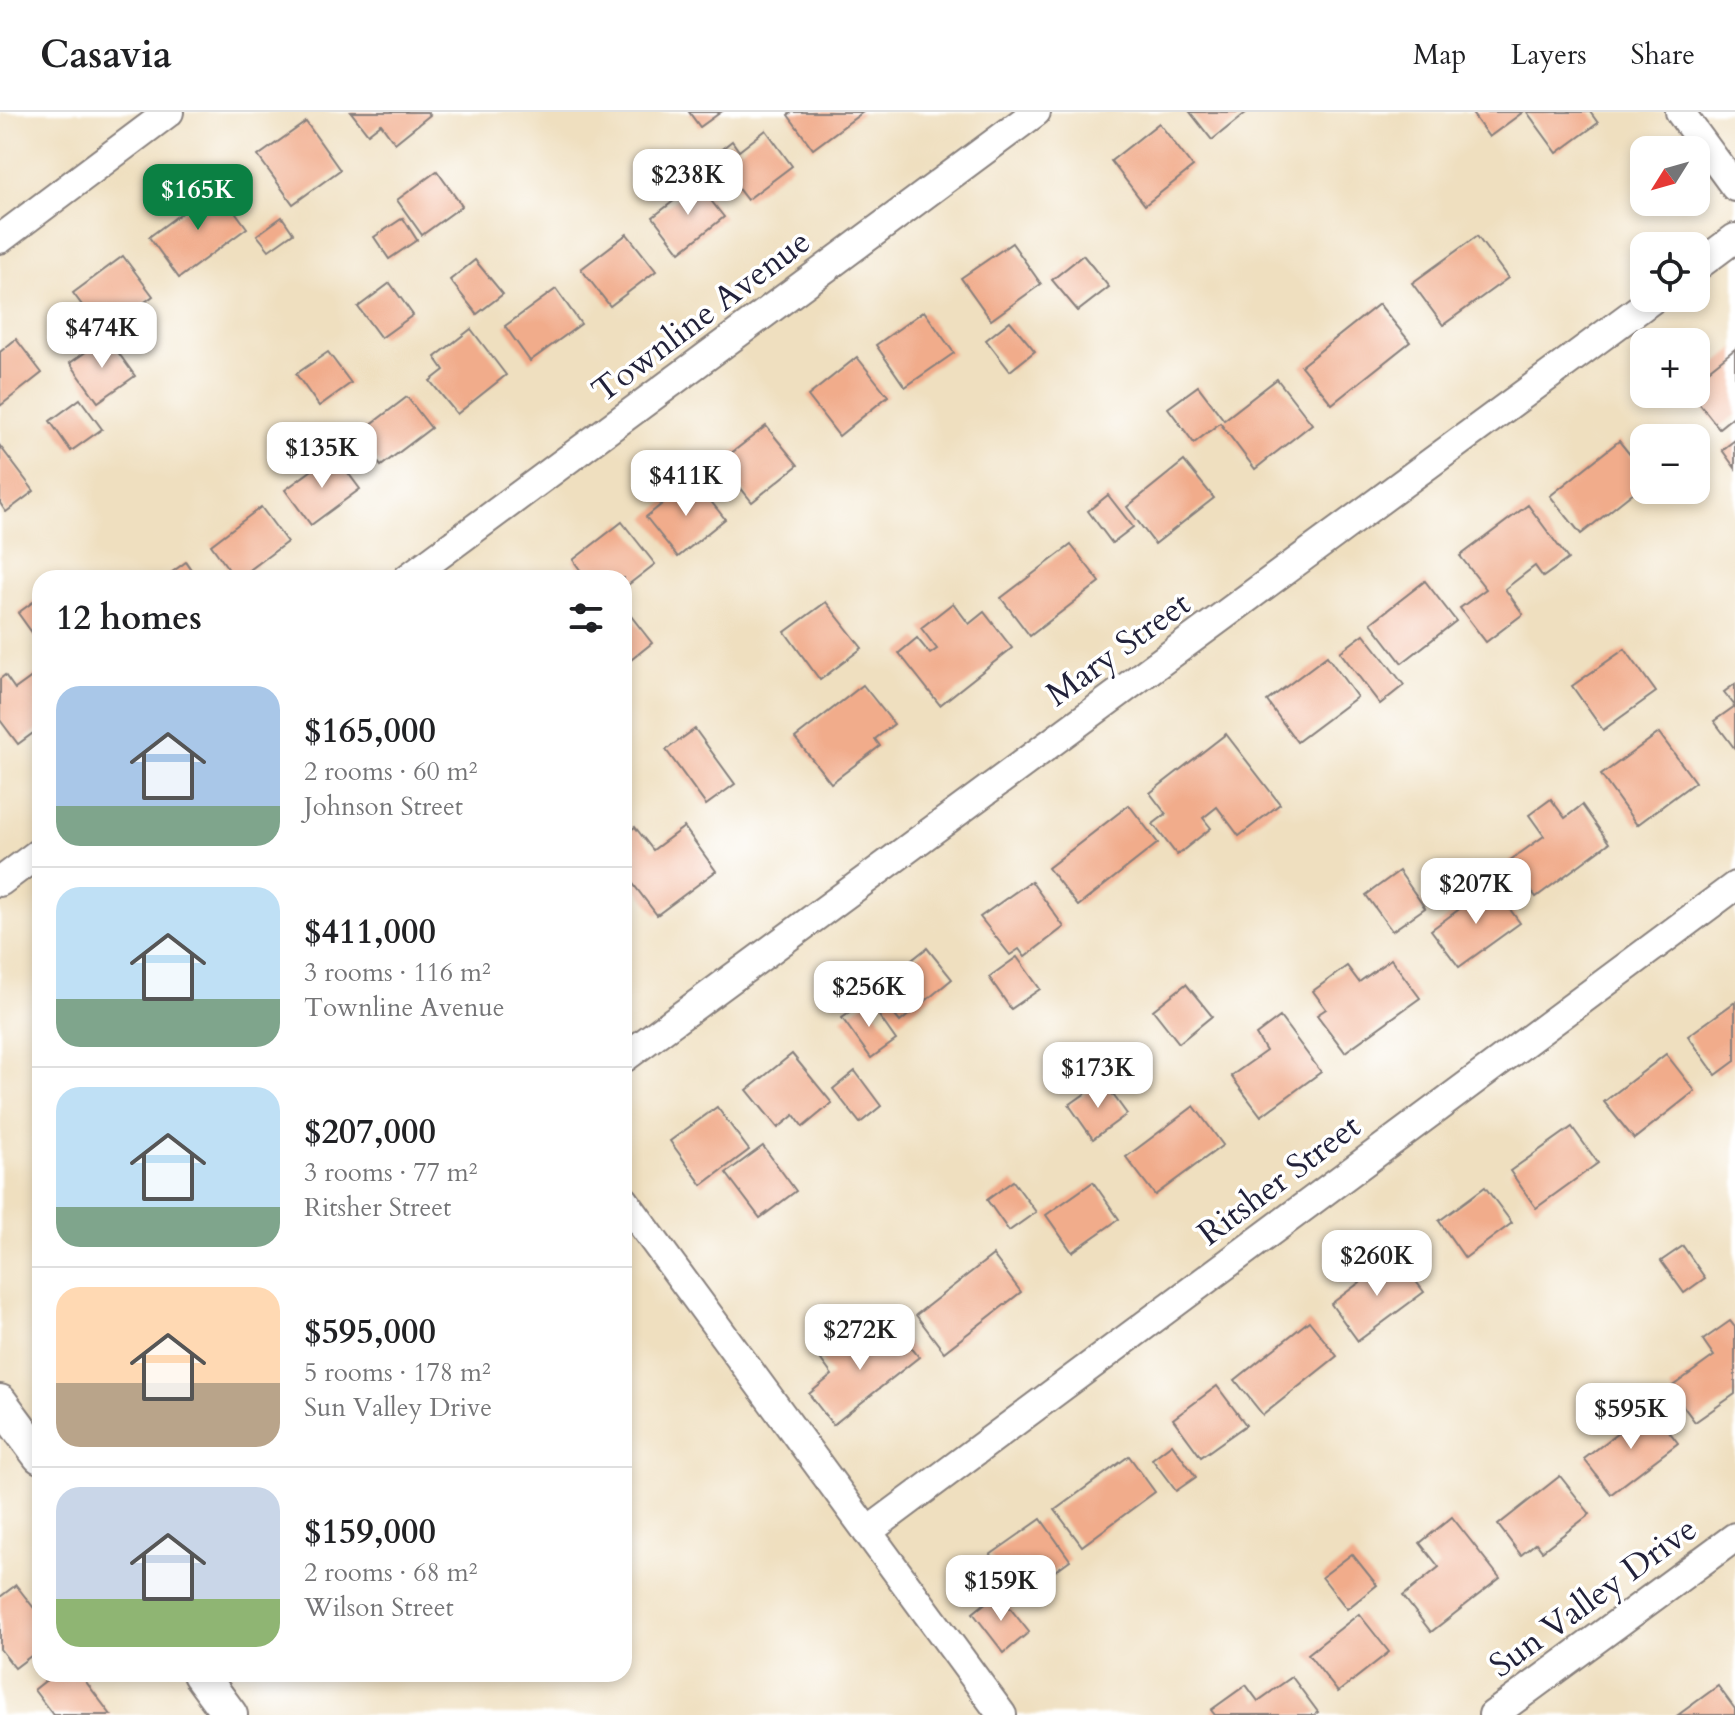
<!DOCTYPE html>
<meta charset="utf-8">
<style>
body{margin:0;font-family:Cardo,serif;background:#f2f2f2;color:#202124;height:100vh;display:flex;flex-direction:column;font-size:30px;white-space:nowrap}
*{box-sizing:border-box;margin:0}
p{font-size:26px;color:#757577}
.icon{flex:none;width:44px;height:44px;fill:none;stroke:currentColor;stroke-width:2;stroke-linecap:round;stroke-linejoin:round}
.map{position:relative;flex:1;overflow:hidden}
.details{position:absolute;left:32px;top:458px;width:600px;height:1112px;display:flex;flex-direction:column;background:#fff;border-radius:24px;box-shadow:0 4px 12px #0003}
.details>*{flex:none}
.needle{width:52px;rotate:233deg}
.tools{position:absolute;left:1630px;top:24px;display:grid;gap:16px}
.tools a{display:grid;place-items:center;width:80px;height:80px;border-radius:16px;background:#fff;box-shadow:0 4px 12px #0003;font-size:40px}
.price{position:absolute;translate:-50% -68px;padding:0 18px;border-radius:16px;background:#fff;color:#222;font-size:26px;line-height:52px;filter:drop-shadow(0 2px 4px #0008)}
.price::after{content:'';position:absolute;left:50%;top:48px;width:24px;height:18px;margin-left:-12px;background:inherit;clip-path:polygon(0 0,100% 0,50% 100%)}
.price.active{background:#0b8043;color:#fff}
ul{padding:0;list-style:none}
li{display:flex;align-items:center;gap:24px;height:200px;padding:0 24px}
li+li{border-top:2px solid #e0e0e0}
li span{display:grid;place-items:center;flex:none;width:224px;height:160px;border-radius:24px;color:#555}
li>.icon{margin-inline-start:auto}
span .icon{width:96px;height:96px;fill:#fffc;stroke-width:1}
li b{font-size:34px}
h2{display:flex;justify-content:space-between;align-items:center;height:96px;padding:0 24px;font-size:34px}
header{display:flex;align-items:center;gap:48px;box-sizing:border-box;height:112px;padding:0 40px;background:#fff;border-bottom:2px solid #e0e0e0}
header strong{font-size:38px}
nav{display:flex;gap:44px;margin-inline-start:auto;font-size:28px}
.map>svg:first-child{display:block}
.building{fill:#f1ac8b}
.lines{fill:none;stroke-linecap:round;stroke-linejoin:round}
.minor-casing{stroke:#88807d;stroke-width:32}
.tertiary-casing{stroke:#88807d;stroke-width:38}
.minor{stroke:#fff;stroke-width:28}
.tertiary{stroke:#fff;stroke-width:34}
.labels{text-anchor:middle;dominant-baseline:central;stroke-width:7;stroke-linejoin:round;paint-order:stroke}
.street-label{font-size:34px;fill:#22223b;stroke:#fff}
</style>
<header>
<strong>Casavia</strong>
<nav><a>Map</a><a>Layers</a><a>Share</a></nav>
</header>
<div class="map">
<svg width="1735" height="1603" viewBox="0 0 1735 1603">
<rect width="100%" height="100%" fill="#fff"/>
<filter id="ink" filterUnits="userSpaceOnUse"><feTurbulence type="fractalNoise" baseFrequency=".0125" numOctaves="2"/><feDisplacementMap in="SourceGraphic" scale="16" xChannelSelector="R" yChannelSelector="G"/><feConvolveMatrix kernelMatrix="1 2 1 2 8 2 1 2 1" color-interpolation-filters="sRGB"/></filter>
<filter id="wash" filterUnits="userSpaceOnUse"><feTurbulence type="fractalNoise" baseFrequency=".006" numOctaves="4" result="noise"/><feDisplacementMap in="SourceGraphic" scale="32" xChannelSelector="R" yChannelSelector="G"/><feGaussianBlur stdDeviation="1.8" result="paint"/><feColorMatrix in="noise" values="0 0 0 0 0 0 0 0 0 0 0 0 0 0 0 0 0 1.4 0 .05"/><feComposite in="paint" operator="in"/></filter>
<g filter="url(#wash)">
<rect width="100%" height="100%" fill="#efdfbf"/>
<g id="blocks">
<g class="building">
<path d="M351 0H427L430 3 395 31 381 12 368 22Z"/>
<path d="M689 0H721L700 15Z"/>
<path d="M792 0H863L813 37 788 3Z"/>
<path d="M1190 0H1247L1212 28Z"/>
<path d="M1471 0H1523L1489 25Z"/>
<path d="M1527 0H1590L1598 11 1557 41Z"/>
<path d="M306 10 340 58 293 92 258 44Z"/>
<path d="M1159 11 1193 55 1145 93 1111 49Z"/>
<path d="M766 18 792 54 747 88 713 44 732 29 739 39Z"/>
<path d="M437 59 462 94 422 123 397 88Z"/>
<path d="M697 71 724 105 680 140 653 105Z"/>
<path d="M217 75 247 116 179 166 149 125Z"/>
<path d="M282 105 293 121 269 138 257 123Z"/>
<path d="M403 106 417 128 389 147 374 125Z"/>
<path d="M627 122 656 159 610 194 581 157Z"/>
<path d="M1477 124 1508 166 1443 213 1412 171Z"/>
<path d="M1012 131 1041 172 991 208 961 166Z"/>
<path d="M1083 143 1109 175 1078 199 1052 168Z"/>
<path d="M123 144 153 184 103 221 73 181Z"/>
<path d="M475 148 503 182 477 202 450 168Z"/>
<path d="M390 171 413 203 381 226 358 195Z"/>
<path d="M556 177 581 212 530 249 505 214Z"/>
<path d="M1379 192 1410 230 1332 292 1301 254Z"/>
<path d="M924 199 954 241 905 275 876 233Z"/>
<path d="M1010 209 1035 239 1010 259 986 228Z"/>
<path d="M471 217 506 263 457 302 430 269 444 258 435 245Z"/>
<path d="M107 225 135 264 98 290 70 251Z"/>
<path d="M16 227 42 261 0 294V240Z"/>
<path d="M1735 237V303L1719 316 1692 282H1696V268Z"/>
<path d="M328 240 351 271 319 294 296 262Z"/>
<path d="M857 245 888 284 839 324 808 284Z"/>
<path d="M1277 267 1312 312 1255 357 1220 311 1194 331 1168 296 1198 274 1224 308Z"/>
<path d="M407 285 431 316 381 354 357 323Z"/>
<path d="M80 287 102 317 71 339 50 309Z"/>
<path d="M766 314 798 353 752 390 720 350Z"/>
<path d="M1735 328V356L1722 338Z"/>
<path d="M1619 329 1644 360V372L1581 422 1550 384Z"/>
<path d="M0 334 34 379 6 400 0 391Z"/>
<path d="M334 342 360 377 311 413 285 378Z"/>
<path d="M1184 349 1214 386 1155 432 1127 395Z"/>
<path d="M693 367 725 407 678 445 646 405Z"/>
<path d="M1108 383 1133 415 1112 431 1088 399Z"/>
<path d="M1528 393 1568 447 1543 465 1535 454 1505 477 1523 502 1486 530 1460 496 1486 477 1460 444Z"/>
<path d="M261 395 287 430 239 466H235L211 433Z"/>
<path d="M622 410 655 452 624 476V466H586L573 448Z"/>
<path d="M1071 433 1100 470 1030 524 1001 486Z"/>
<path d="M186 450 197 466H164Z"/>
<path d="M1425 469 1456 509 1402 551 1371 511Z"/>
<path d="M40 485V527L38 529 18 501Z"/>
<path d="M826 490 862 536 820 568 785 520Z"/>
<path d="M953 491 969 512 984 500 1012 536 940 593 899 541 917 526 930 542 937 537 921 516Z"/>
<path d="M624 495 652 531 627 551 624 547Z"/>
<path d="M1364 522 1404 573 1380 592 1340 540Z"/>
<path d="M1625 537 1656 580 1603 618 1572 574Z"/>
<path d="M1327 544 1357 585 1297 630 1267 589Z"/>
<path d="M40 559V616L18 632 0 608V567L5 563 15 577Z"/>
<path d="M1735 572V637L1714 609 1735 594 1724 580Z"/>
<path d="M863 573 894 612 875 627 880 634 831 671 795 626Z"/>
<path d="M695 617 735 672 706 693 666 638Z"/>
<path d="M1659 621 1695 670 1637 713 1601 663Z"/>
<path d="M1226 622 1280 692 1239 724 1217 695 1203 706 1211 716 1177 743 1153 712 1166 702 1150 681Z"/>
<path d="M1551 687 1565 706 1582 693 1609 731 1536 785 1509 749 1544 724 1529 703Z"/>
<path d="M1129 693 1158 731 1078 794 1048 756Z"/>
<path d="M635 715 653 738 684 715 716 759 657 803 624 760V723Z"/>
<path d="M1399 759 1425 796 1392 819 1366 783Z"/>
<path d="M1031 769 1064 815 1025 845 1019 837 1010 843 980 805Z"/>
<path d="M1492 773 1520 811 1459 855 1431 818Z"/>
<path d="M927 836 952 867 900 910 874 878Z"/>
<path d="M1017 845 1040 877 1011 897 989 865Z"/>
<path d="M1391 847 1420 886 1345 940 1317 903 1326 897 1313 879 1347 854 1359 870Z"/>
<path d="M1186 872 1212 904 1179 931 1153 898Z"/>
<path d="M868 888 896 928 871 946 842 906Z"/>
<path d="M1735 890V949L1716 963 1688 924Z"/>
<path d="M1280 905 1321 960 1261 1004 1231 964 1266 939 1256 923Z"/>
<path d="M792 942 832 991 803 1015 794 1003 778 1016 747 978Z"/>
<path d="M1666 942 1695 979 1634 1027 1604 990Z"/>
<path d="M855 959 881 994 860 1011 833 977Z"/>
<path d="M1103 969 1127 1002 1093 1027 1069 993Z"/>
<path d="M1194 994 1223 1033 1155 1083 1126 1045Z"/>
<path d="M717 995 749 1038 702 1073 670 1029Z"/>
<path d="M1572 1015 1598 1051 1536 1096 1510 1059Z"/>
<path d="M763 1034 796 1079 760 1106 726 1061Z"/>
<path d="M1013 1069 1036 1100 1009 1119 987 1088Z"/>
<path d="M1093 1070 1119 1107 1072 1140 1046 1103Z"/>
<path d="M1485 1075 1512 1111 1465 1146 1439 1109Z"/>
<path d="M1683 1134 1705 1166 1684 1181 1661 1149Z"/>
<path d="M993 1143 1021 1180 944 1240 916 1203Z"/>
<path d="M1396 1143 1424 1180 1358 1229 1331 1192Z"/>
<path d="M1309 1209 1337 1244 1263 1303 1235 1268Z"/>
<path d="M1730 1209 1735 1215V1282L1695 1310 1670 1276 1714 1244 1703 1228Z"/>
<path d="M860 1217 874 1235 897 1218 919 1245 833 1313 809 1282 832 1263 821 1248Z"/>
<path d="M1217 1274 1246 1313 1201 1345 1173 1307Z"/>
<path d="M1651 1296 1678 1331 1611 1382 1584 1347Z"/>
<path d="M1172 1332 1196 1365 1176 1379 1152 1347Z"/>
<path d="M1129 1344 1155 1380 1082 1434 1055 1398Z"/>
<path d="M1560 1364 1590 1402 1542 1439 1536 1431 1521 1443 1498 1413Z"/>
<path d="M1452 1405 1500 1466 1431 1520 1403 1484 1439 1455 1420 1431Z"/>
<path d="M1041 1407 1070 1448 1019 1485 990 1443Z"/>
<path d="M1352 1442 1377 1473 1347 1497 1322 1465Z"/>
<path d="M16 1473 40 1504V1537L15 1556 0 1537V1485Z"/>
<path d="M998 1481 1029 1520 1004 1541 973 1501Z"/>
<path d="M1359 1502 1389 1540 1338 1580 1308 1542Z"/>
<path d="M54 1562H80L111 1603H53L34 1578Z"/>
<path d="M1292 1565 1318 1600 1314 1603H1215L1211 1598 1246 1573 1258 1589Z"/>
<path d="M1718 1574 1735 1597V1603H1678Z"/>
</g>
</g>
</g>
<g filter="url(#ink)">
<use href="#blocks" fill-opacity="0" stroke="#88807d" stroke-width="2"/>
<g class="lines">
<g class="minor-casing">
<g id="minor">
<path d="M1680 0 1735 75"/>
<path d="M0 127 169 0"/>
<path d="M1696 155 1735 126"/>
<path d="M408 466 1036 0"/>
<path d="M0 770 40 740"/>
<path d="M624 946 1654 186"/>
<path d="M624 1088 1002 1603"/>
<path d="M867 1420 1735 774"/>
<path d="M1493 1603 1735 1425"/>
</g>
</g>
<g class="tertiary-casing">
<g id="tertiary">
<path d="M0 1290 40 1344"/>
<path d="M200 1562 230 1603"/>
</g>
</g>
<use href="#minor" class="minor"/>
<use href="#tertiary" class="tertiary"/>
</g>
</g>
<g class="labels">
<g class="street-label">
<text transform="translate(701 204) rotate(-37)">Townline Avenue</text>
<text transform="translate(1118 537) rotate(-36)">Mary Street</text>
<text transform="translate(1279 1068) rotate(-37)">Ritsher Street</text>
<text transform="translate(1593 1485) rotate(-36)">Sun Valley Drive</text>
</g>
</g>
</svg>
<div class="tools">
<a><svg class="needle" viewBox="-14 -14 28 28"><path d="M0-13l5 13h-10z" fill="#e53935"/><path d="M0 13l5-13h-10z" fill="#757577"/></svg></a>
<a><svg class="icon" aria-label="locate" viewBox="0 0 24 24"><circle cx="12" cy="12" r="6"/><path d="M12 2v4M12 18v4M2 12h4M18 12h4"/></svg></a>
<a>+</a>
<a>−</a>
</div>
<b class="price" style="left:688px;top:105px">$238K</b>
<b class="price active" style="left:198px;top:120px">$165K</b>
<b class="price" style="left:102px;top:258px">$474K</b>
<b class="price" style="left:322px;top:378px">$135K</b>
<b class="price" style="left:686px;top:406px">$411K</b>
<b class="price" style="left:1476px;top:814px">$207K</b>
<b class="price" style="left:869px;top:917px">$256K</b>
<b class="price" style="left:1098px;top:998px">$173K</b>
<b class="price" style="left:1377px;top:1186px">$260K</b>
<b class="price" style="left:860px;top:1260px">$272K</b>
<b class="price" style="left:1631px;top:1339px">$595K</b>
<b class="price" style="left:1001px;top:1511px">$159K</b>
<section class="details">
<h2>12 homes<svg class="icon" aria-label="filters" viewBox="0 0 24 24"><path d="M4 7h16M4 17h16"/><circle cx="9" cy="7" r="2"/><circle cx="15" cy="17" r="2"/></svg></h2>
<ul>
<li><span style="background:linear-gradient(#a9c7e8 75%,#7fa58c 0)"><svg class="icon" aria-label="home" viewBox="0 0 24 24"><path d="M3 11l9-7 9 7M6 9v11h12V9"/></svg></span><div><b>$165,000</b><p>2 rooms · 60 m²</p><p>Johnson Street</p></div></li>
<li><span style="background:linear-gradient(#bfe0f5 70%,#7fa58c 0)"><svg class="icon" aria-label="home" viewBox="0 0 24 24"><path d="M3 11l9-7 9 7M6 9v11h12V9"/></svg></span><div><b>$411,000</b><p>3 rooms · 116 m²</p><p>Townline Avenue</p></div></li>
<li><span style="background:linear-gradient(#bfe0f5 75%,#7fa58c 0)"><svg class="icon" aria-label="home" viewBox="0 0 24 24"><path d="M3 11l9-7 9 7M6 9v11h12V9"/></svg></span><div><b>$207,000</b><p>3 rooms · 77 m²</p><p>Ritsher Street</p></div></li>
<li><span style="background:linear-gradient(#ffd9b3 60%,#b9a48a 0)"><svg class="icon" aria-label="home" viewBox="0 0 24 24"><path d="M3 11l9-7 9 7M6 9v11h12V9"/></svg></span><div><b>$595,000</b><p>5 rooms · 178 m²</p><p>Sun Valley Drive</p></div></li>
<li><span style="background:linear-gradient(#c9d6e8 70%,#8fb573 0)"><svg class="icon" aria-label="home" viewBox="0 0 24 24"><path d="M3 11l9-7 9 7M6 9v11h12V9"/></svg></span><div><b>$159,000</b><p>2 rooms · 68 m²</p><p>Wilson Street</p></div></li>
</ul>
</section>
</div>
